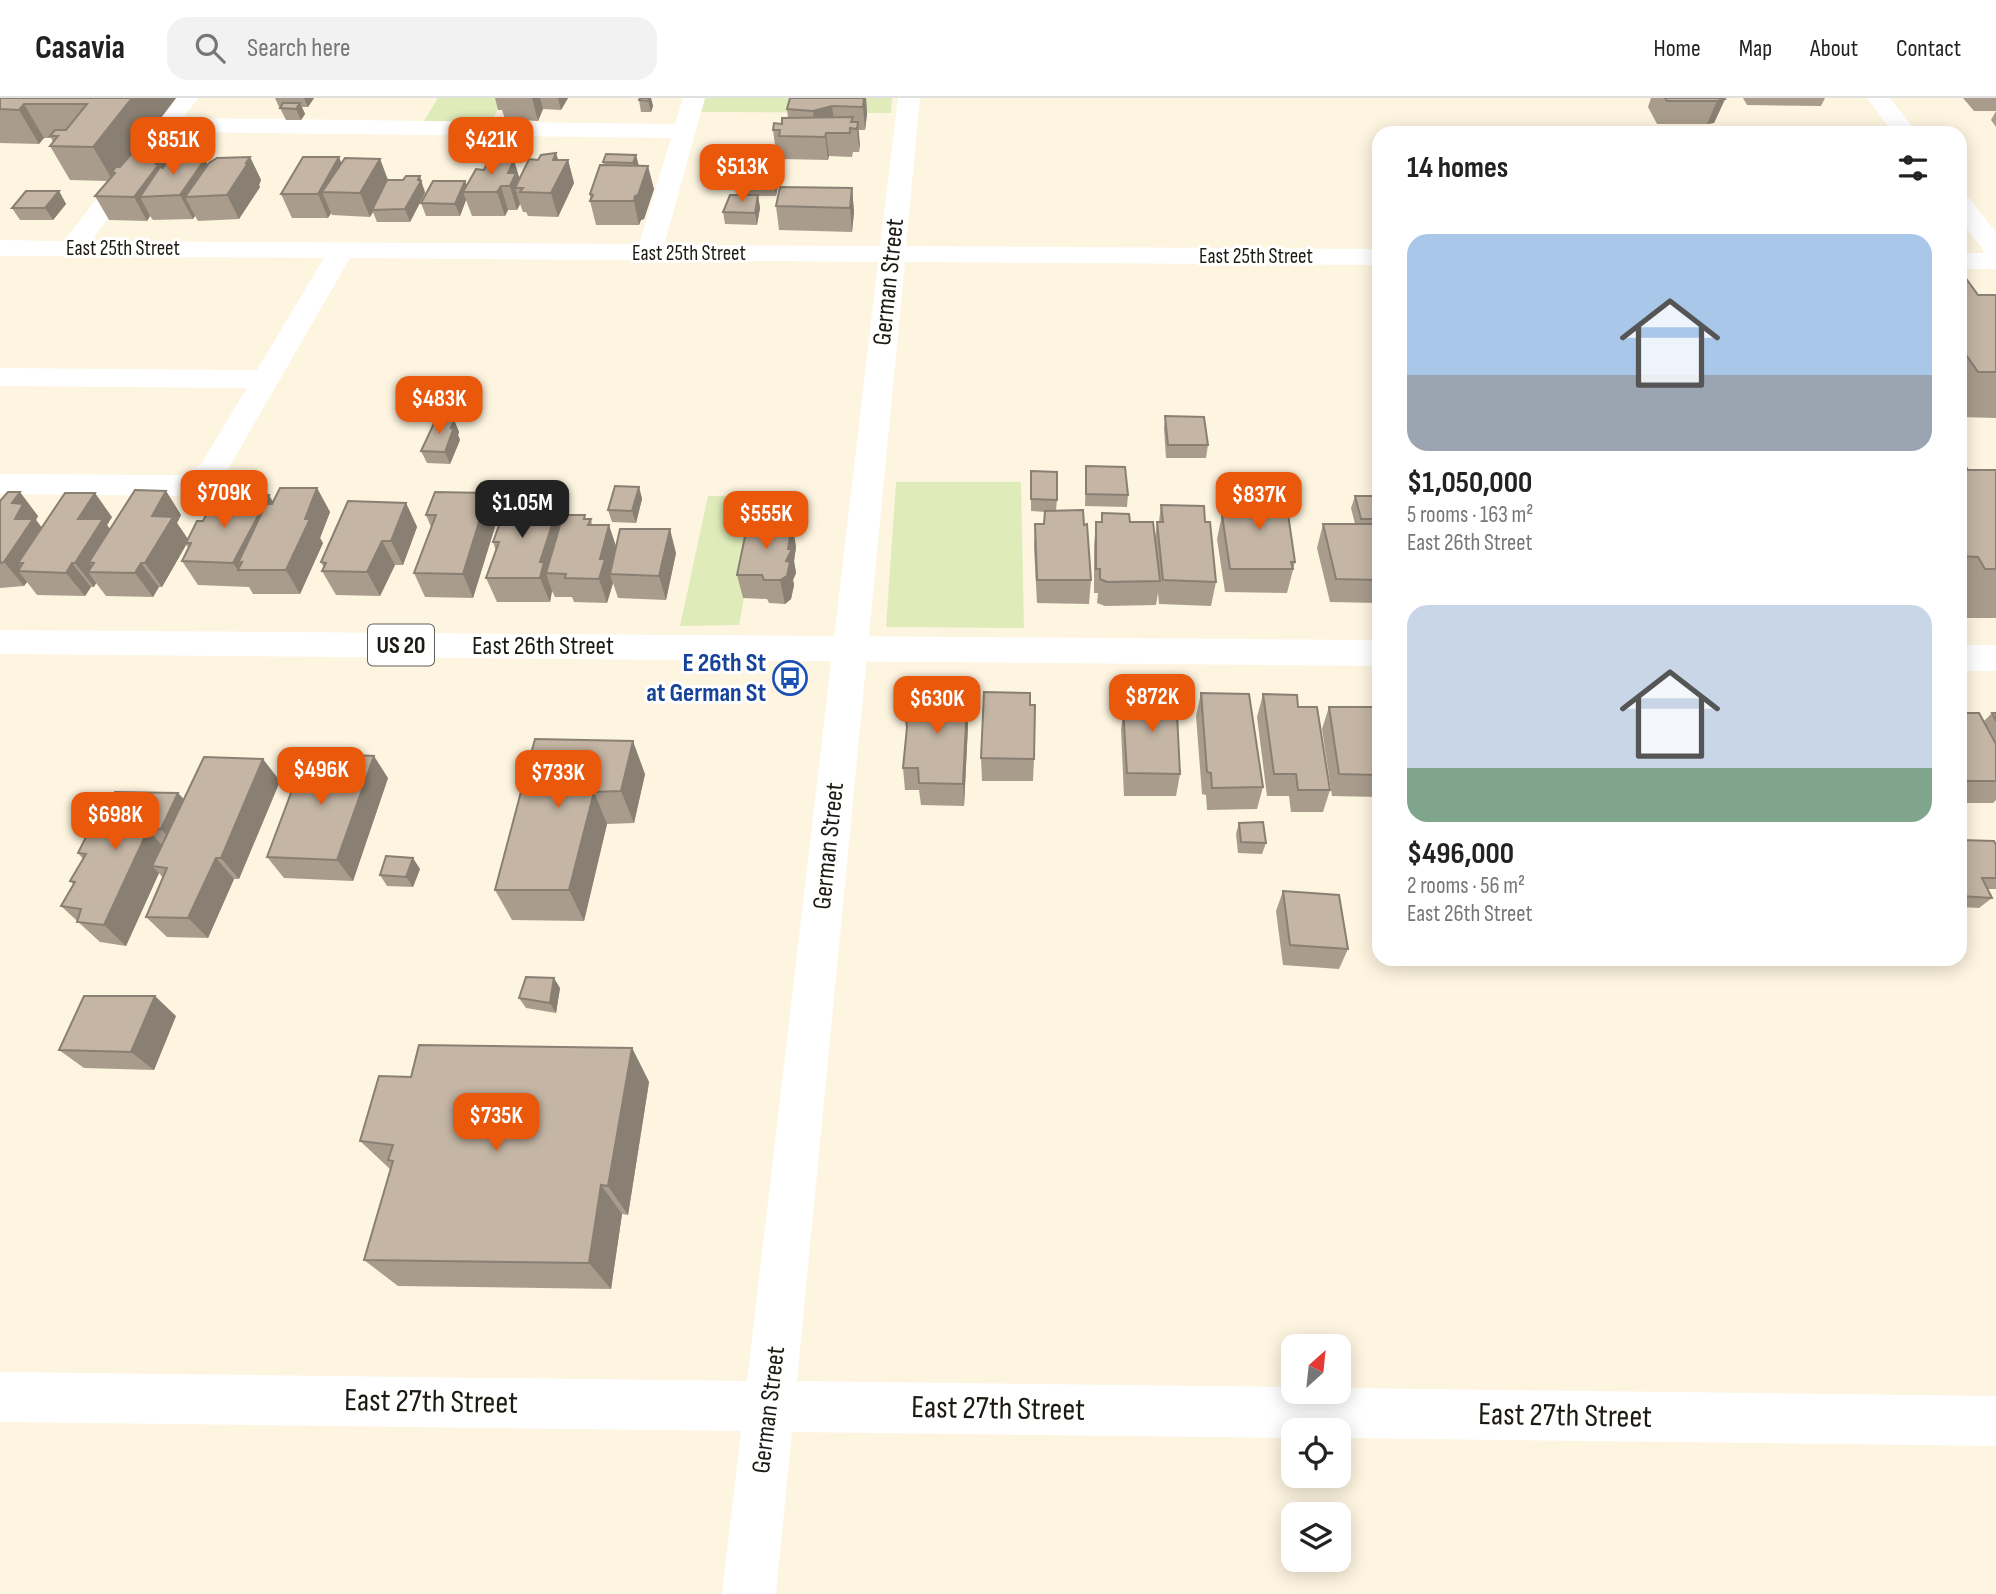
<!DOCTYPE html>
<meta charset="utf-8">
<style>
body{margin:0;font-family:"Sofia Sans Condensed",sans-serif;background:#f2f2f2;color:#222;height:100vh;display:flex;flex-direction:column;font-size:26px;white-space:nowrap}
*{box-sizing:border-box;margin:0}
p{font-size:23px;color:#767676}
.icon{flex:none;width:38px;height:38px;fill:none;stroke:currentColor;stroke-width:2;stroke-linecap:round;stroke-linejoin:round}
.map{position:relative;flex:1;overflow:hidden}
.sheet{position:absolute;left:1372px;top:28px;width:595px;height:840px;display:flex;flex-direction:column;background:#fff;border-radius:21px;box-shadow:0 4px 18px #0003}
.sheet>*{flex:none}
.needle{width:46px;rotate:27deg}
.buttons{position:absolute;left:1281px;top:1236px;display:grid;gap:14px}
.buttons a{display:grid;place-items:center;width:70px;height:70px;border-radius:14px;background:#fff;box-shadow:0 4px 18px #0003;font-size:35px}
.price{position:absolute;translate:-50% -60px;padding:0 16px;border-radius:14px;background:#ea580c;color:#fff;font-size:23px;line-height:46px;filter:drop-shadow(0 2px 4px #0008)}
.price::after{content:'';position:absolute;left:50%;top:42px;width:21px;height:16px;margin-left:-10px;background:inherit;clip-path:polygon(0 0,100% 0,50% 100%)}
.price.active{background:#222;color:#fff}
ul{padding:0;list-style:none}
li{display:grid;align-content:center;gap:14px;height:371px;padding:0 35px}
li span{display:grid;place-items:center;height:217px;border-radius:21px;color:#555}
li>.icon{margin-inline-start:auto}
span .icon{width:126px;height:126px;fill:#fffc;stroke-width:1}
li b{font-size:30px}
h2{display:flex;justify-content:space-between;align-items:center;height:84px;padding:0 35px;font-size:30px}
header{display:flex;align-items:center;gap:42px;box-sizing:border-box;height:98px;padding:0 35px;background:#fff;border-bottom:2px solid #e0e0e0}
header strong{font-size:33px}
nav{display:flex;gap:38px;margin-inline-start:auto;font-size:24px}
.search{width:490px;height:63px;background:#f2f2f2;display:flex;align-items:center;gap:18px;box-sizing:border-box;padding:0 24px;border-radius:21px;color:#767676;font-size:26px}
.map>svg:first-child{display:block}
.green{fill:#dfecba}
.lines{fill:none;stroke-linecap:round;stroke-linejoin:round}
.minor{fill:#fff;fill-rule:evenodd}
.major{fill:#fff;fill-rule:evenodd}
.wall{fill:#a99c8d}
.shaded-wall{fill:#897f73}
.building{fill:#c4b5a4;stroke:#897f73;stroke-width:2}
.labels{text-anchor:middle;dominant-baseline:central;stroke-width:6;stroke-linejoin:round;paint-order:stroke}
.far-street-label{font-size:21px;fill:#1d1a13;stroke:#fff}
.shield{fill:#fff;stroke:#615f5a;stroke-width:2}
.shield-label{font-size:24px;font-weight:bold;fill:#1d1a13}
.street-label{font-size:26px;fill:#1d1a13;stroke:#fff}
.transit-label{font-size:26px;font-weight:bold;fill:#164399;stroke:#fff;text-anchor:end}
.near-street-label{font-size:32px;fill:#1d1a13;stroke:#fff}
</style>
<header>
<strong>Casavia</strong>
<div class="search"><svg class="icon" aria-label="search" viewBox="0 0 24 24"><circle cx="10" cy="10" r="6"/><path d="M15 15l6 6"/></svg>Search here</div>
<nav><a>Home</a><a>Map</a><a>About</a><a>Contact</a></nav>
</header>
<div class="map">
<svg width="1996" height="1496" viewBox="0 0 1996 1496">
<rect width="100%" height="100%" fill="#fdf5e0"/>
<g class="green">
<path d="M438 0H505L489 26H422Z"/>
<path d="M705 0H892L891 15 701 14Z"/>
<path d="M896 384H1021L1024 530 886 529Z"/>
<path d="M708 398H763L739 527 680 528Z"/>
</g>
<g class="lines">
<g class="minor">
<path d="M175 0H198L183 20 675 26 683 0H705L664 147 880 148 898 0H920L906 148 1379 151V167L905 164 797 1283 1293 1289V1293H1339V1290L1996 1298V1348L1339 1340V1332H1293V1340L792 1334 776 1496H722L741 1333 0 1324V1274L747 1283 878 164 350 160 223 380 201 392 175 398 0 396V376L181 377 201 366 247 290 0 288V270L257 272 324 160 0 158V142L64 143ZM173 34 671 40 639 146 91 143Z"/>
<rect x="1960" y="155" width="36" height="16"/>
</g>
<g class="major">
<path d="M1867 0H1890L1917 35H1893Z"/>
<path d="M1960 97 1969 100 1996 134V159L1987 157 1960 122Z"/>
<path d="M0 532 1379 542V568L0 556Z"/>
<rect x="1960" y="547" width="36" height="26"/>
</g>
</g>
<g class="wall">
<path d="M0 0H176L135 54 164 55 168 63 205 61 208 67 250 59 261 82 259 87 260 89 239 121 198 123 195 118 193 121 153 122 150 118 147 123 109 122 95 98 108 83 70 82 50 48 53 44 51 40H44L39 46 0 45Z"/>
<path d="M275 0H314L308 9H302L305 16 301 22H286L280 10 281 9H279Z"/>
<path d="M495 0H568L561 12 543 11 538 23 505 21 502 12H498Z"/>
<path d="M651 0 653 8 651 14H641L639 2Z"/>
<path d="M866 0 867 16 865 32H858L859 54H853L852 59 829 58 828 62 782 61 781 56 776 55 773 32 782 26 788 19 787 11Z"/>
<path d="M1651 0H1724L1725 1 1714 25 1707 26H1657L1648 9Z"/>
<path d="M1743 0H1825L1821 8 1747 7Z"/>
<path d="M1963 0H1996V13H1974Z"/>
<path d="M1996 13V29L1991 22Z"/>
<path d="M636 57 639 68 654 91 644 121 641 122 639 127H596L590 103V96L604 67 603 64Z"/>
<path d="M380 61 388 82 424 90 425 95 410 124H377L373 114 370 119 332 117 331 115 328 120H292L281 96 342 65Z"/>
<path d="M558 62H568L574 85 558 119 528 118 526 114H523L520 106 517 112H508L505 118H472L466 102 460 118H426L421 105 465 83 467 88 520 81Z"/>
<path d="M779 66 780 78 776 98H758L760 110 757 127 725 126 723 114 738 97 736 86Z"/>
<path d="M852 90 854 114 852 134 779 132 776 108Z"/>
<path d="M59 93 66 106 53 122H20L12 110Z"/>
<path d="M1960 172 1978 197 1996 198V320L1960 319Z"/>
<path d="M1165 318 1208 347 1206 360H1166L1164 331Z"/>
<path d="M454 322 459 334 458 337 460 342 450 366 427 365 421 353Z"/>
<path d="M1960 360 1968 372H1996V520H1964L1960 515Z"/>
<path d="M1086 368 1128 397 1127 409 1085 408Z"/>
<path d="M1031 373 1057 402 1056 412 1084 427 1091 482 1089 506 1037 505 1034 450 1035 426H1044L1045 414 1031 413Z"/>
<path d="M639 389 642 401 636 425 612 424 608 412Z"/>
<path d="M317 390 330 414 320 440 323 445 300 496H253L249 489 198 487 182 463 189 450 186 447 162 489H159L153 499 106 498 96 485 94 489H91L85 498 37 497 27 484 24 488 0 490V403L38 418 36 422 42 430 112 419 107 427 110 431 166 393 181 417 177 425 188 441 203 423 273 404Z"/>
<path d="M1355 398 1379 407V505L1330 504 1317 450 1323 426H1355L1351 410Z"/>
<path d="M1233 399 1283 416 1295 464 1287 495 1225 494 1217 441 1222 417H1230Z"/>
<path d="M406 405 417 429 403 467H395L380 498 336 497 322 473 324 470 321 464Z"/>
<path d="M1161 407 1205 424 1216 484 1211 508 1159 506 1158 495 1156 507 1105 508 1097 505 1098 495H1094V448L1096 424H1101L1102 415 1130 424 1155 440 1157 424H1159Z"/>
<path d="M426 417 498 419 473 500 425 499 414 475 431 429Z"/>
<path d="M563 417 591 421 592 427 616 448 676 455 666 502 618 500 613 485 607 505 574 504 572 499H555L552 493 550 504H497L486 480 496 453 493 444Z"/>
<path d="M792 425 796 449 794 463 796 475 793 482 794 487 791 501 785 506 769 505 767 501 743 500 737 477Z"/>
<path d="M965 592 968 628 964 708 921 707 919 692H905L903 670 907 632 905 616 914 605Z"/>
<path d="M1126 595 1180 676 1176 698H1124L1121 631Z"/>
<path d="M1201 595 1263 689 1257 711 1207 712 1206 697 1202 696 1196 618Z"/>
<path d="M1263 596 1298 609 1330 692 1323 714H1291L1289 698H1267L1257 619Z"/>
<path d="M1030 607 1034 661 1033 683H982L981 660Z"/>
<path d="M1329 609H1379V699L1332 698 1322 631Z"/>
<path d="M1960 615 1984 623 1992 615H1996V702L1993 705H1960Z"/>
<path d="M535 641 645 676 634 725 607 726 584 823 512 822 495 792Z"/>
<path d="M388 680 353 783 284 780 267 759Z"/>
<path d="M280 683 239 781H234L208 840 167 839 146 819 163 780 159 775 126 848 100 844 61 808 73 786 70 783 83 761 78 755 96 735 178 695 184 701Z"/>
<path d="M1239 725 1266 745 1262 756 1238 755 1236 736Z"/>
<path d="M1960 742 1996 747V791H1987L1992 800 1979 810 1960 809Z"/>
<path d="M420 771 413 789 387 788 380 777Z"/>
<path d="M1283 793 1348 851 1339 871 1283 867 1276 813Z"/>
<path d="M560 890 556 915 526 910 519 900Z"/>
<path d="M176 918 154 972 84 970 59 952Z"/>
<path d="M632 950 649 984 628 1117 622 1116 611 1191 398 1188 364 1162 391 1072 360 1043 411 979Z"/>
</g>
<g class="shaded-wall">
<path d="M132 0H176L117 78 115 75 112 74 115 80 113 83 93 49Z"/>
<path d="M304 0H314L308 9Z"/>
<path d="M532 0H540L543 11 538 23Z"/>
<path d="M558 0H568L561 12Z"/>
<path d="M649 0H651L653 8 651 14 648 3Z"/>
<path d="M864 0H866L867 16 865 32 863 9Z"/>
<path d="M1725 1 1714 25 1707 26 1717 3Z"/>
<path d="M300 5 305 16 301 22 296 11Z"/>
<path d="M24 6 44 40 39 46 19 12Z"/>
<path d="M832 8 835 32 816 36 813 13Z"/>
<path d="M858 24 860 47 859 54 857 31Z"/>
<path d="M826 35 829 58 828 62 825 39Z"/>
<path d="M164 55 176 78 140 99 150 118 147 123 134 99Z"/>
<path d="M556 55 562 73 568 62 574 85 558 119 551 95 553 62Z"/>
<path d="M636 57 639 69 636 77 633 65Z"/>
<path d="M250 59 261 82 259 87 260 89 239 121 227 97Z"/>
<path d="M339 59 349 83 322 94 331 115 328 120 318 96Z"/>
<path d="M205 61 217 85 185 99 195 118 193 121 180 97Z"/>
<path d="M380 61 389 85 372 112 373 114 370 119 360 95Z"/>
<path d="M514 62 521 85 515 90 520 106 517 112 510 88 508 75Z"/>
<path d="M779 66 780 78 776 98 774 86Z"/>
<path d="M648 68 654 91 644 121 641 122 639 127 634 103Z"/>
<path d="M420 78 425 95 410 124 405 111Z"/>
<path d="M465 83 469 94H463L466 102 460 118 455 106Z"/>
<path d="M501 88 508 112 505 118 497 94Z"/>
<path d="M852 90 854 114 852 134 850 110Z"/>
<path d="M59 93 66 106 53 122 45 110Z"/>
<path d="M758 97 760 110 757 127 755 115Z"/>
<path d="M454 322 459 334 458 337 460 342 450 366 445 354 451 330Z"/>
<path d="M639 389 642 401 636 425 632 413Z"/>
<path d="M317 390 330 414 320 440 323 445 300 496 286 472Z"/>
<path d="M166 393 181 417 177 425 189 443 186 445V447L162 489 145 465 152 418Z"/>
<path d="M20 394 38 418 36 422 42 430 23 465H18L25 474 18 473 27 484 24 488 4 464 12 405Z"/>
<path d="M95 395 112 419 107 427 120 445 94 465 89 464 96 474H88L96 485 94 489 75 465 78 421Z"/>
<path d="M488 395 498 419 473 500 463 476Z"/>
<path d="M269 397 283 421 242 464 238 465 242 472H238L249 489 233 465Z"/>
<path d="M406 405 417 429 403 467 391 443Z"/>
<path d="M559 405 568 429 546 475 552 493 550 504 540 480V464Z"/>
<path d="M792 425 796 449 794 463 796 475 793 482 794 487 791 501 785 506 780 482 788 451Z"/>
<path d="M609 427 617 451 610 477 613 485 607 505 599 481 600 461Z"/>
<path d="M670 431 676 455 666 502 659 478Z"/>
<path d="M382 443 395 467 380 498 367 474Z"/>
<path d="M72 465 91 489 85 498 66 475Z"/>
<path d="M141 465 159 489 153 499 135 475Z"/>
<path d="M967 605 968 628 964 708 963 686Z"/>
<path d="M633 643 645 676 634 725 621 693Z"/>
<path d="M374 658 388 680 353 783 337 762Z"/>
<path d="M263 661 280 683 239 781 221 760Z"/>
<path d="M594 694 607 726 584 823 569 792Z"/>
<path d="M178 695 197 717 181 753 161 731Z"/>
<path d="M148 732 168 754 152 768 159 775 126 848 104 827Z"/>
<path d="M216 760 234 781 208 840 188 820Z"/>
<path d="M413 760 420 771 413 789 406 779Z"/>
<path d="M554 880 560 890 556 915 550 905Z"/>
<path d="M155 898 176 918 154 972 131 954Z"/>
<path d="M632 950 649 984 628 1117 608 1088Z"/>
<path d="M601 1087 622 1116 611 1191 589 1165Z"/>
</g>
<g class="building">
<path d="M0 0H132L93 49 50 48 58 38H50L55 32H66L87 6H24L19 12 0 11Z"/>
<path d="M640 0H649L648 3 639 2Z"/>
<path d="M790 0H864L863 9 832 8 813 13 787 11Z"/>
<path d="M1665 0H1724L1725 1 1717 3H1667Z"/>
<path d="M283 5H300L296 11 280 10Z"/>
<path d="M853 19 851 24H858L857 31 850 30V35H826L825 39 779 38 780 32H773L774 25 782 26V20Z"/>
<path d="M1719 34 1839 35H1720Z"/>
<path d="M133 54 164 55 156 66H159L134 99 95 98 115 75 112 74 116 69H120Z"/>
<path d="M556 55 553 62H568L551 95 520 94 523 90H515L529 61 538 62 541 57Z"/>
<path d="M606 56 636 57 633 65 603 64Z"/>
<path d="M250 59 246 65H248L227 97 185 99 209 65 217 60Z"/>
<path d="M303 59H339L318 96H281Z"/>
<path d="M169 60 205 61 180 97 140 99 160 69 163 70Z"/>
<path d="M345 60 380 61 360 95 322 94Z"/>
<path d="M489 61 514 62 508 75H516L510 88H501L497 94H463L476 71 484 72Z"/>
<path d="M740 66H779L774 86H736Z"/>
<path d="M600 67 648 68 638 97 635 98 634 103H590L593 97 590 96Z"/>
<path d="M406 78H420L418 82 421 83 405 111 372 112 387 82H403Z"/>
<path d="M433 83H465L455 106 421 105Z"/>
<path d="M780 89 852 90 850 110 776 108Z"/>
<path d="M26 93H59L45 110H12Z"/>
<path d="M730 97H758L755 115 723 114Z"/>
<path d="M1960 172 1978 197H1995L1996 198V274H1978L1960 248Z"/>
<path d="M1165 318 1204 319 1208 347H1168Z"/>
<path d="M436 321 454 322 451 330 454 329 445 354 421 353Z"/>
<path d="M1960 360 1968 372H1996V471H1985L1978 459 1960 458Z"/>
<path d="M1086 368 1125 369 1128 397 1086 396Z"/>
<path d="M1031 373 1057 374V402L1031 401Z"/>
<path d="M615 388 639 389 632 413 608 412Z"/>
<path d="M1250 389H1278L1283 416H1288L1295 464H1291L1293 471H1230L1222 417H1238L1233 399 1248 398Z"/>
<path d="M280 390H317L305 421H310L286 472H238L242 464 238 465 266 406H272Z"/>
<path d="M135 392 166 393 152 418 173 419 145 465H141L135 475 88 474 94 465 89 464Z"/>
<path d="M8 394H20L12 405 23 406 15 421H33L4 464 0 465V403Z"/>
<path d="M435 394 488 395 463 476 414 475 436 417H426Z"/>
<path d="M65 395H95L78 421H103L75 465H72L66 475 18 473 23 465H18Z"/>
<path d="M255 397H269L233 465 182 463 191 445H186L197 423H203L215 400H254Z"/>
<path d="M1355 398H1376L1379 407V421H1361Z"/>
<path d="M348 403 406 405 391 443H382L367 474 322 473 326 465 321 464Z"/>
<path d="M507 405H559L540 464H544L540 480H486L499 444H493Z"/>
<path d="M1161 407 1204 408 1205 424H1210L1216 484 1163 482 1157 424H1163Z"/>
<path d="M1083 412 1084 427 1087 426 1091 482H1037L1035 426H1044L1045 413Z"/>
<path d="M1102 415 1129 416 1130 424H1153L1160 483 1107 484 1100 481V471H1096V424H1102Z"/>
<path d="M563 417H585L584 421H591L588 427H609L600 461H605L599 481 565 480 566 476 546 475Z"/>
<path d="M748 424 792 425 788 451H792L786 463 790 464 787 478 780 482H764L762 477H737Z"/>
<path d="M1323 426H1379V482L1336 481Z"/>
<path d="M620 431H670L659 478 610 476Z"/>
<path d="M915 591 965 592 963 605H967L963 686 919 685 918 670H903L907 629 905 616 907 605H914Z"/>
<path d="M984 594 1030 595V607H1035L1034 661 981 660Z"/>
<path d="M1126 595H1176L1180 676 1127 675 1123 609H1126Z"/>
<path d="M1201 595 1249 596 1263 689 1212 690 1211 675 1207 674Z"/>
<path d="M1263 596 1297 597 1298 609H1317L1330 692H1298L1296 676H1274Z"/>
<path d="M1329 609H1379V677L1339 676Z"/>
<path d="M1960 615H1979L1996 646V683H1964L1960 675Z"/>
<path d="M1992 615H1996V623Z"/>
<path d="M535 641 633 643 621 693 594 694 569 792H495Z"/>
<path d="M306 655 374 658 337 762 267 759Z"/>
<path d="M204 659 263 661 221 760H216L188 820 146 819 167 770 152 768Z"/>
<path d="M115 694 178 695 161 731 148 732 104 827 77 824 81 811 61 808 75 784 70 783 86 756 78 755 88 735H96Z"/>
<path d="M1263 724 1266 745 1241 744 1239 725Z"/>
<path d="M1960 742 1994 743 1996 747V780H1982L1992 800 1960 798Z"/>
<path d="M386 758 413 760 406 779 380 777Z"/>
<path d="M1283 793 1339 797 1348 851 1290 847Z"/>
<path d="M526 879 554 880 550 905 519 900Z"/>
<path d="M84 898H155L131 954 59 952Z"/>
<path d="M419 947 632 950 608 1088 601 1087 589 1165 364 1162 393 1063 388 1062 393 1047 360 1043 379 978 411 979Z"/>
</g>
<defs>
<g id="bus-ring" transform="scale(1.75)"><circle r="9.5" fill="#fff" stroke="#1a4fb4" stroke-width="1.5"/><path d="M-5-6H5V4H4V6H2V4H-2V6H-4V4H-5ZM-3.5-4V0h7V-4ZM-3.5 1.2v1.5H-2V1.2ZM2 1.2v1.5H3.5V1.2Z" fill="#1a4fb4"/></g>
</defs>
<g fill-rule="evenodd">
<use href="#bus-ring" x="790" y="580"/>
</g>
<g class="labels">
<g class="far-street-label">
<text x="123" y="150">East 25th Street</text>
<text x="689" y="155">East 25th Street</text>
<text x="1256" y="158">East 25th Street</text>
</g>
<rect class="shield" x="368" y="526.5" width="66" height="41" rx="5"/>
<g class="shield-label">
<text x="401" y="547">US 20</text>
</g>
<g class="street-label">
<text transform="translate(889 184) rotate(-84)">German Street</text>
<text x="543" y="548">East 26th Street</text>
<text transform="translate(829 748) rotate(-84)">German Street</text>
<text transform="translate(769 1312) rotate(-83)">German Street</text>
</g>
<g class="transit-label">
<text x="766" y="565">E 26th St<tspan x="766" dy="30">at German St</tspan></text>
</g>
<g class="near-street-label">
<text transform="translate(431 1304) rotate(1)">East 27th Street</text>
<text transform="translate(998 1311) rotate(1)">East 27th Street</text>
<text transform="translate(1565 1318) rotate(1)">East 27th Street</text>
</g>
</g>
</svg>
<div class="buttons">
<a><svg class="needle" viewBox="-14 -14 28 28"><path d="M0-13l5 13h-10z" fill="#e53935"/><path d="M0 13l5-13h-10z" fill="#767676"/></svg></a>
<a><svg class="icon" aria-label="locate" viewBox="0 0 24 24"><circle cx="12" cy="12" r="6"/><path d="M12 2v4M12 18v4M2 12h4M18 12h4"/></svg></a>
<a><svg class="icon" aria-label="layers" viewBox="0 0 24 24"><path d="M12 4l9 5-9 5-9-5zM3 14l9 5 9-5"/></svg></a>
</div>
<b class="price" style="left:173px;top:79px">$851K</b>
<b class="price" style="left:491px;top:79px">$421K</b>
<b class="price" style="left:742px;top:106px">$513K</b>
<b class="price" style="left:439px;top:338px">$483K</b>
<b class="price" style="left:224px;top:432px">$709K</b>
<b class="price" style="left:1259px;top:434px">$837K</b>
<b class="price active" style="left:522px;top:442px">$1.05M</b>
<b class="price" style="left:766px;top:453px">$555K</b>
<b class="price" style="left:1152px;top:636px">$872K</b>
<b class="price" style="left:937px;top:638px">$630K</b>
<b class="price" style="left:321px;top:709px">$496K</b>
<b class="price" style="left:558px;top:712px">$733K</b>
<b class="price" style="left:115px;top:754px">$698K</b>
<b class="price" style="left:496px;top:1055px">$735K</b>
<section class="sheet">
<h2>14 homes<svg class="icon" aria-label="filters" viewBox="0 0 24 24"><path d="M4 7h16M4 17h16"/><circle cx="9" cy="7" r="2"/><circle cx="15" cy="17" r="2"/></svg></h2>
<ul>
<li><span style="background:linear-gradient(#a9c7e8 65%,#9aa5b1 0)"><svg class="icon" aria-label="home" viewBox="0 0 24 24"><path d="M3 11l9-7 9 7M6 9v11h12V9"/></svg></span><div><b>$1,050,000</b><p>5 rooms · 163 m²</p><p>East 26th Street</p></div></li>
<li><span style="background:linear-gradient(#c9d6e8 75%,#7fa58c 0)"><svg class="icon" aria-label="home" viewBox="0 0 24 24"><path d="M3 11l9-7 9 7M6 9v11h12V9"/></svg></span><div><b>$496,000</b><p>2 rooms · 56 m²</p><p>East 26th Street</p></div></li>
</ul>
</section>
</div>
